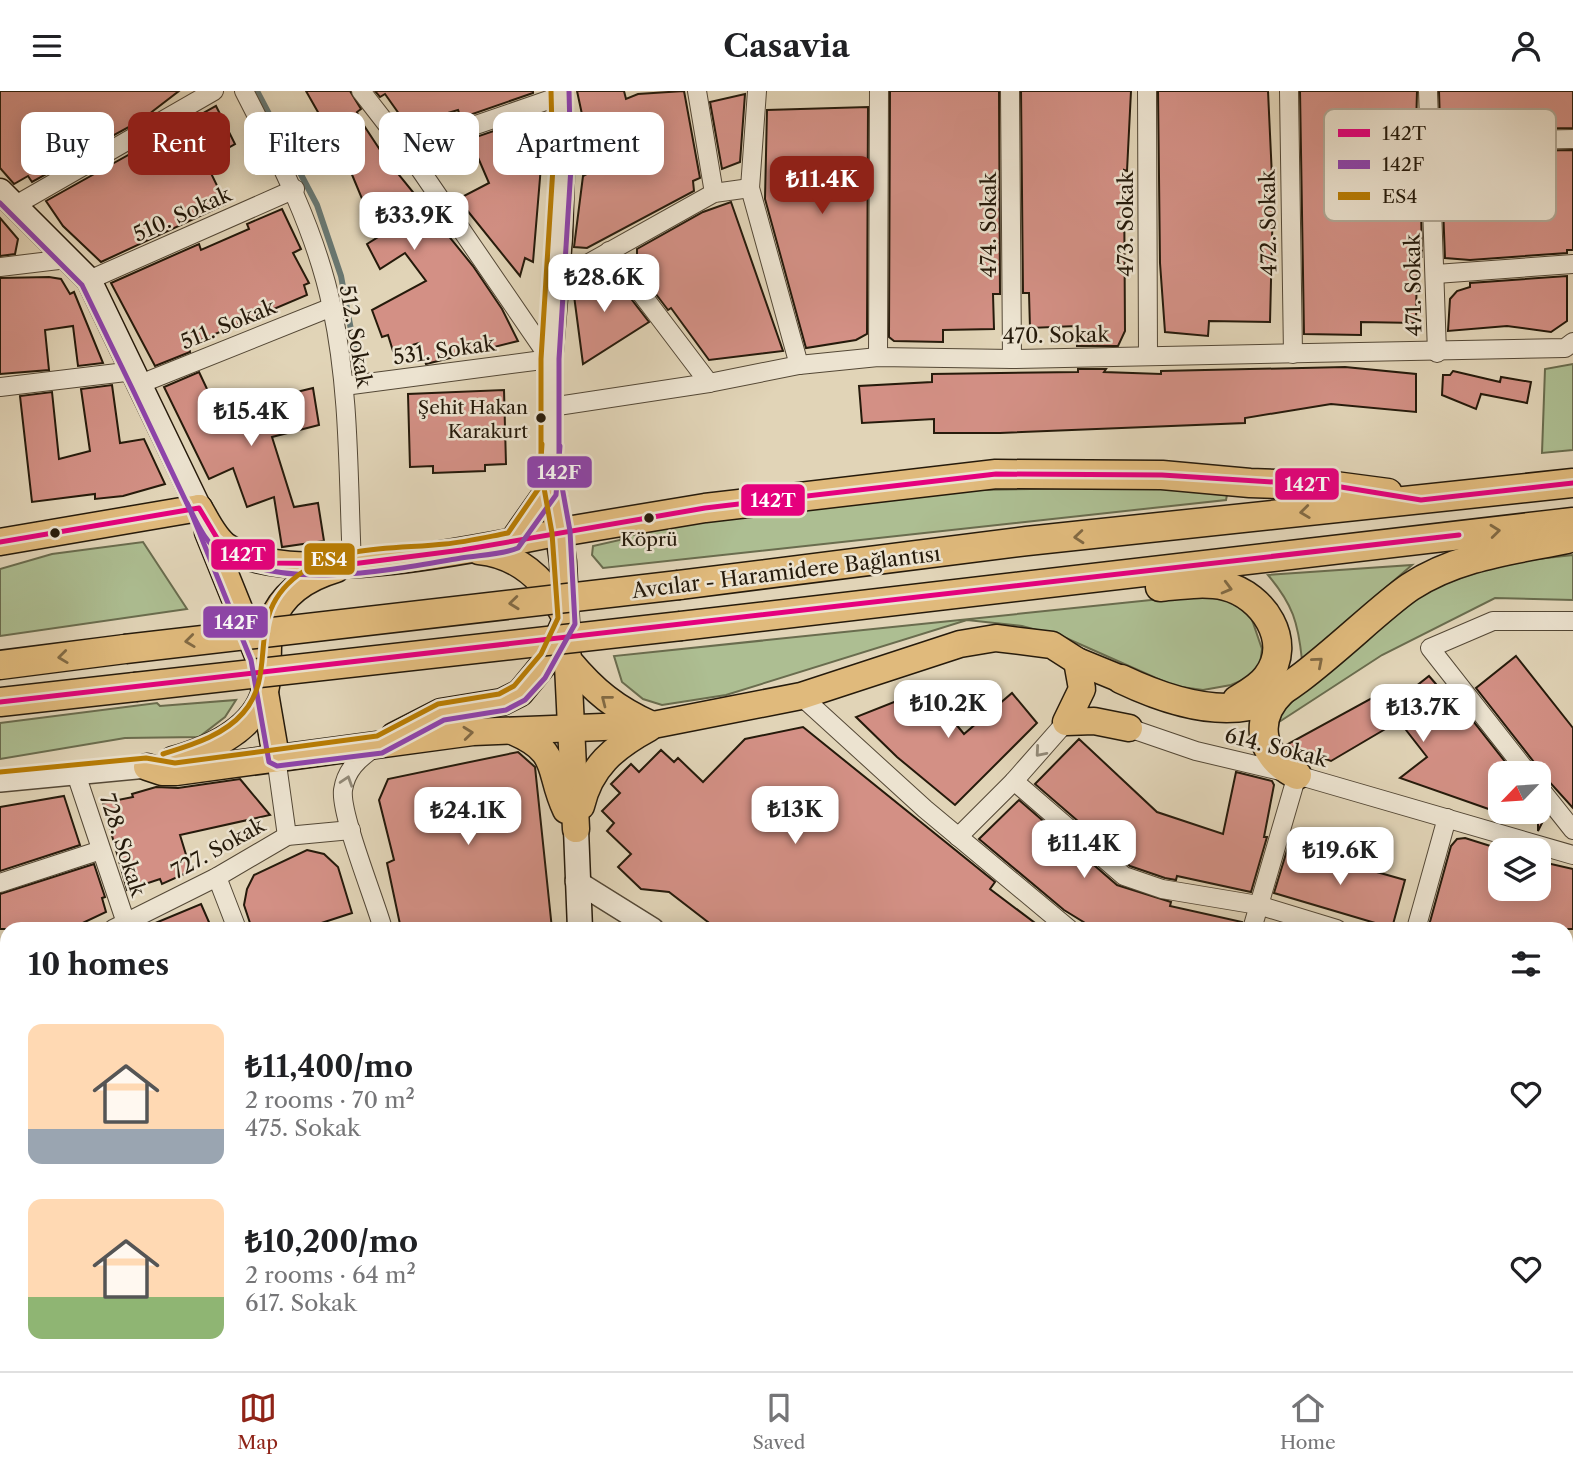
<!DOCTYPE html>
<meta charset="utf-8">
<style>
body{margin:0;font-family:"Libre Caslon Text",serif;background:#f6f6f6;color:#202124;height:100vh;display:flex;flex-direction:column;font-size:26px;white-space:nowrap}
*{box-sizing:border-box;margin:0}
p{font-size:23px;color:#757577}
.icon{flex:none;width:38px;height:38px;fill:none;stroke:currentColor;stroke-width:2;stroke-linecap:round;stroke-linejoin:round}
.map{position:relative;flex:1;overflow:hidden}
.sheet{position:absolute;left:0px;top:831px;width:1573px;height:450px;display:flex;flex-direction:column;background:#fff;border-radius:21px 21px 0 0;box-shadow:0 4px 18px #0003}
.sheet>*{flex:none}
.top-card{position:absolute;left:21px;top:21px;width:700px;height:63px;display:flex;gap:14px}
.needle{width:46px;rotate:245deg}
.controls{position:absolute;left:1488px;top:670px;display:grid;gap:14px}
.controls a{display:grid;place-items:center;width:63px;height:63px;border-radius:14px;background:#fff;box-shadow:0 4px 18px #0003;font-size:35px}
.price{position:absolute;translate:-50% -60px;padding:0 16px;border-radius:14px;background:#fff;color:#222;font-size:23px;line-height:46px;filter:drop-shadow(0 2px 4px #0008)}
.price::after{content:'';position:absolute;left:50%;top:42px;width:21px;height:16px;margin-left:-10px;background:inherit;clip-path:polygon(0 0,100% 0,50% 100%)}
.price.current{background:#8f2418;color:#fff}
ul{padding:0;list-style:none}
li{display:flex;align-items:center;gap:21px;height:175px;padding:0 28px}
li span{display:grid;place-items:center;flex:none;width:196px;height:140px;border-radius:14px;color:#555}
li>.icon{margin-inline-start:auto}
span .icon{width:84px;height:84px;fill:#fffc;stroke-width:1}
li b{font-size:30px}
h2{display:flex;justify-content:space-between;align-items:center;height:84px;padding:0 28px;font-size:30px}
.tag{padding:0 24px;border-radius:14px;background:#fff;box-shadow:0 4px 18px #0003;font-size:24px;line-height:63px}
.tag.current{background:#8f2418;color:#fff}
header{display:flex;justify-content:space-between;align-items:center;height:91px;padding:0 28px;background:#fff;font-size:32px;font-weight:700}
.tabs{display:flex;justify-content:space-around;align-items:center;height:98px;border-top:2px solid #e0e0e0;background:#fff;font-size:19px;color:#757577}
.tabs a{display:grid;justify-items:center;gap:4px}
.tabs .current{color:#8f2418}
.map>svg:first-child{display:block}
.green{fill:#adbe92;stroke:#696c4e;stroke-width:2}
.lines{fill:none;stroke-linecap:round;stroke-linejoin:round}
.stream{stroke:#697872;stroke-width:6}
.building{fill:#d39085;stroke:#251a0b;stroke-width:2}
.minor-casing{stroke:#544836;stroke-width:20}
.tertiary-casing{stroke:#544836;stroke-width:24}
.secondary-casing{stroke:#251a0b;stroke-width:27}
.primary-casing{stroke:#251a0b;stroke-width:29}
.trunk-casing{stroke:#251a0b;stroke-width:31}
.minor{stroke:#ece3d0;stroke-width:18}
.tertiary{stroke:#ece3d0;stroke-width:21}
.secondary{stroke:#ece3d0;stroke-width:24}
.primary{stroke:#e0ba7c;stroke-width:26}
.trunk{stroke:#e0ba7c;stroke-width:28}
.trunk-bridge-casing{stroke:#251a0b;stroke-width:31;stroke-linecap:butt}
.trunk-bridge{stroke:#e0ba7c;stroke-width:28}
.bus-1-casing{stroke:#ece3d0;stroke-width:10}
.bus-2-casing{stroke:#ece3d0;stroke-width:10}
.bus-3-casing{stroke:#ece3d0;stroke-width:10}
.bus-1{stroke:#e5007d;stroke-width:5}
.bus-2{stroke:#8e44ad;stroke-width:5}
.bus-3{stroke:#b87c03;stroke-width:5}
.oneway{stroke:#826a44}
.oneway2{stroke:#928977}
.bus-dot{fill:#251a0b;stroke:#ece3d0;stroke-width:2.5}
.labels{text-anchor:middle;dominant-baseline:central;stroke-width:5;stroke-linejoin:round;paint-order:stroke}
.bus-label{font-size:19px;fill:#251a0b;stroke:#ece3d0;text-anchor:end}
.street-label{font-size:21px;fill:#251a0b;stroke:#ece3d0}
.key{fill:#ece3d0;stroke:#b0a795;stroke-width:2}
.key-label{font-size:19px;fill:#251a0b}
.line-badge{stroke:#ece3d0;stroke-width:2.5}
.badge-label{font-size:19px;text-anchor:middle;font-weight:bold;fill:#fff}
</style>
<header><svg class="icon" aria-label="menu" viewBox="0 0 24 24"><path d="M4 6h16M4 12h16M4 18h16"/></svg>Casavia<svg class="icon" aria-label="person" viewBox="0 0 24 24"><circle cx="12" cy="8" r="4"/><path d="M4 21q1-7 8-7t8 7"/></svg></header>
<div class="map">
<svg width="1573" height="1280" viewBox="0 0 1573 1280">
<rect width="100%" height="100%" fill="#e1d4b7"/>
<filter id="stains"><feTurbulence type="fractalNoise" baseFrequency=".00286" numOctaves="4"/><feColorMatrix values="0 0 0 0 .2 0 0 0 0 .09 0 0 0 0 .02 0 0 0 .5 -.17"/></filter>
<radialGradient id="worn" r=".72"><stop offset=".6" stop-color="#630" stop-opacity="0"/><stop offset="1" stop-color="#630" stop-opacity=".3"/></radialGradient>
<g class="green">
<path d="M1573 273V359L1542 362 1545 278Z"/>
<path d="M1146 396 1227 404 1226 409 603 477 592 464 593 455 620 449 623 441 645 435 978 399Z"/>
<path d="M143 451 187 518 0 545V478L52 463Z"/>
<path d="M1573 464V509L1495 507 1382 564 1279 631 1284 614 1429 498 1502 472Z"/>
<path d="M1412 474 1302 569C1298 531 1293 514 1268 484Z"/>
<path d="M1209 503 1228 510 1250 523 1262 558 1260 573 1252 585 1231 594 1203 599 1174 595 1066 547 1022 535 967 529 726 604 662 614 643 608 622 591 614 565Z"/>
<path d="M236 609 225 626 199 646 125 647 0 668V632L157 612 160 615Z"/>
</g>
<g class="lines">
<path class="stream" d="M257 0 317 114 341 185 359 282"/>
</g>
<g class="building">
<path d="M0 0H179L140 30 105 49 99 40 71 57 66 62 70 70 32 91 28 85 14 93 0 77Z"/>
<path d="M306 0H350L361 18 357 21 359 27 386 68 473 175 502 218 518 250 426 273 419 252 393 260 388 244 382 246 372 219 426 190 405 162 380 178 367 153 378 146 348 74Z"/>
<path d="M375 0H533V2L461 27 458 19 407 34 385 3 380 6Z"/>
<path d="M577 0H624L626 8 638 3 684 0 700 87 693 90 694 100 587 157 574 156 583 85 587 83 583 28Z"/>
<path d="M890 0H999L1000 203H993L994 238 943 239V251L894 250 889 246Z"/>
<path d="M1021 0H1131L1127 80 1124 79 1125 240 1118 255H1077L1076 235 1030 237 1029 202H1023Z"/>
<path d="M1158 0H1268L1273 108 1270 231 1209 230 1208 245 1165 241 1160 172Z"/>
<path d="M1300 0H1417L1414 116H1421L1422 166H1417L1416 232 1361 231V244L1304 243Z"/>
<path d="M1439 0H1573V37L1473 39 1470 33 1440 32Z"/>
<path d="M745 3 740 71 722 78 710 11Z"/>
<path d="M216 15 235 53 205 70 226 113 101 171 63 135 46 110Z"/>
<path d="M868 16 867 243 856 249 806 257 765 108 767 19Z"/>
<path d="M538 25 543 51 533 171 525 167 520 185 458 108 489 92 470 48Z"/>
<path d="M1573 59V159H1567V162L1470 169 1445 167 1443 116 1470 115 1472 61Z"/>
<path d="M731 111 783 260 709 269 671 217 668 219 637 178V158L703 121Z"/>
<path d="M282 118 301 158 293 162 309 192 304 194 307 204 189 254 190 261 155 275 111 192 199 153 201 159 249 138 247 133Z"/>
<path d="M0 127 18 148 15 163 0 165Z"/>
<path d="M608 178 649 231 583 273 573 197Z"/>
<path d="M1567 185V230L1551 241 1507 235 1448 240 1450 208 1457 200 1470 196V192Z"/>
<path d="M49 186 61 188 70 203 74 201 103 272 78 275 73 235 45 239 49 279 0 283V187Z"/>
<path d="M1345 276 1416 283V321L1331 313 1245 327V332L1000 342H934V328L862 332 859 295 932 291V283L1078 281V278H1106L1104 281 1161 283V280Z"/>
<path d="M1453 280 1500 291 1501 286 1531 291 1527 312 1481 303 1476 318 1442 304 1443 284H1450Z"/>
<path d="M199 281 215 315 228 309 231 317 313 297 319 334 272 346 294 416 318 412 324 450 282 456 274 406 247 416 233 377 209 388 164 296Z"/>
<path d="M112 294 120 352 144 348 165 393 123 405 95 408V403L32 411 20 305 52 301 59 368 90 360 81 298Z"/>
<path d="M504 299 506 373 485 374V380L433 382V375L410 376 408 303Z"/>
<path d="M1516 565 1573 637V717L1546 687 1539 684 1537 675 1476 597Z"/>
<path d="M1429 585 1454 614 1458 611 1514 682H1500V722L1400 687 1427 666 1399 630 1331 670 1286 654 1372 607 1382 622Z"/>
<path d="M927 598 964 643 1012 602 1037 632 955 714 897 666 856 626Z"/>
<path d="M803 636 995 791 990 798 1043 838H717L669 801 641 798 618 776 631 763 607 740 614 732 602 720 620 702 611 693 631 673 639 681 661 659 674 671 678 667 703 691 745 648Z"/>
<path d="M1079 648 1157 721 1223 743 1236 681 1272 690 1274 694 1264 746H1267L1251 801 1177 785 1176 789 1165 787 1130 775 1035 693Z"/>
<path d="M518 661 535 676 552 838H401L387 772 394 769 379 709 388 688Z"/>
<path d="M240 688 270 724 180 744 191 780 162 793 160 788 127 799 103 712 133 706 132 703 156 696 178 697Z"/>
<path d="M64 705 80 754 0 780V716Z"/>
<path d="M1019 709 1117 794 1171 811 1170 815 1242 831 1241 838H1095L1064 819 979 748Z"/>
<path d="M1538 714 1546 724 1538 740Z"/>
<path d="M1465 747 1500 758V798H1538V770L1573 778V838H1428L1451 755 1457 748Z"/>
<path d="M1288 756 1405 789 1392 837 1274 802Z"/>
<path d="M307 759 324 763 338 776 352 822 303 838H252L244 814 247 798 254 784Z"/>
<path d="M94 773 105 806 102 807 106 821 70 838H0V803Z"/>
<path d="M201 813 212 838H141Z"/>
</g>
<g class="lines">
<g class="minor-casing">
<g id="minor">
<path d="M244 0C280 70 316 140 332 217 350 301 348 388 352 473"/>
<path d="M697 0 714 102"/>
<path d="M757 0 750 97 799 274"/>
<path d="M1010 0 1012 268"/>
<path d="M1147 0 1148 265"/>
<path d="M1289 0 1293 263"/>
<path d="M1428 0 1437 262"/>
<path d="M1430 51 1573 48"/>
<path d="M406 58 560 5"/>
<path d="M14 115 214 0"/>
<path d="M609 160 709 292"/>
<path d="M0 176 67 168"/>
<path d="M1436 183 1573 173"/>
<path d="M89 189 295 98"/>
<path d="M555 191 714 102 750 97"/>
<path d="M878 266 879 0"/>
<path d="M140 293 332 216"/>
<path d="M344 295 550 268 406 58 361 0"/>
<path d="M0 296 134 280"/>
<path d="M551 316 709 292 799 274 878 266 1012 268 1565 257 1573 251"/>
<path d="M801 605 925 718 1069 838"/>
<path d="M1129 637 1196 660 1297 684 1573 764"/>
<path d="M374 657C358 668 346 679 343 699 340 723 375 809 383 838"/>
<path d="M276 666 287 745"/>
<path d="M1528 682 1430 557 1493 530H1573"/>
<path d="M76 683 128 838"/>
<path d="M1014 690 1124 785 1162 798 1258 814 1337 838"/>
<path d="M1538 695 1573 739"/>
<path d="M958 746 1014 690 1066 631"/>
<path d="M217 786 237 838"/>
<path d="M0 792 101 759"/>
<path d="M113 838 217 786 287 745 351 739"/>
<path d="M1252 838 1297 684"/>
<path d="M1416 838 1447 727"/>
<path d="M1566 892 1573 893"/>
<path d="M0 906 7 902"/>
<path d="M0 964 7 981"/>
<path d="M1566 980H1573"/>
<path d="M1566 1077 1573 1078"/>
<path d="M0 1194 7 1191"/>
<path d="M1566 1201H1573"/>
<path d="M0 1271 3 1280"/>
<path d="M117 1274 120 1280"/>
<path d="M213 1274 215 1280"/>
<path d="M611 1274 648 1280"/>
<path d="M1102 1274 1124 1280"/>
<path d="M369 1280 370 1274"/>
<path d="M904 1280 905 1274"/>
<path d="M978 1280 979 1274"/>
<path d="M1568 1280 1573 1270"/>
</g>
</g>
<g class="tertiary-casing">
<g id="tertiary">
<path d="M0 690 147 676"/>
<path d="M576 790 653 838"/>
<path d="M1314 1274 1322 1280"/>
<path d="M1232 1280 1237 1274"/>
</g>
</g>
<g class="secondary-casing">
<g id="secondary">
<path d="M0 100 89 189 199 417"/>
<path d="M550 380V268L560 146 562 76 560 0"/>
<path d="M576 738 580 838"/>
<path d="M608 1274V1280"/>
</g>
</g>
<g class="primary-casing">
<g id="primary">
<path d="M550 380 563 471 576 738"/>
<path d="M199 417C207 430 214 447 227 456 291 499 486 456 561 441"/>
<path d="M208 441 259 567 276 666"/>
<path d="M513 450 548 400 550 382"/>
<path d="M0 451 199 417"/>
<path d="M479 460C520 464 546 490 564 524"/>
<path d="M569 570C594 600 616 618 652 634"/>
<path d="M1077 570 1082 598 1066 631 1094 630 1129 637"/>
<path d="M512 640C562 661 547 679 566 719"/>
<path d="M394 645 441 621 502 611 520 602 548 568 564 533"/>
<path d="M173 669C208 659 254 640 265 600 271 578 264 552 272 530 283 501 309 486 336 478"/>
<path d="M147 676 162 681H176L473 641 653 634 801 605 960 553 996 547 1052 554 1077 570 1121 588"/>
<path d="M581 715C590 676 614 656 649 637"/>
</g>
</g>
<g class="trunk-casing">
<g id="trunk">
<path d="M561 441 705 417 996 383 1162 384 1250 392 1335 395 1388 402"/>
<path d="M679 494 1027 450 1573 392"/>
<path d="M1160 496C1181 494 1205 490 1225 495 1263 504 1294 551 1267 586 1260 596 1247 603 1237 609"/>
<path d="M681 535 1573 431"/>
<path d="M0 574 125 558"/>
<path d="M1121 588C1159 606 1206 623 1249 615 1290 608 1370 523 1410 496 1457 465 1513 459 1567 448"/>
<path d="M1282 600C1252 629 1260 666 1297 684"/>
<path d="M0 611 135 596"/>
</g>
</g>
<use href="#minor" class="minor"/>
<use href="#tertiary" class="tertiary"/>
<use href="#secondary" class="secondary"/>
<use href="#primary" class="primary"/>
<use href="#trunk" class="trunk"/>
<g class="trunk-bridge-casing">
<g id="trunk-bridge">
<path d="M125 558 679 494"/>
<path d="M135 596 681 535"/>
</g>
</g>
<use href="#trunk-bridge" class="trunk-bridge"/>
<g class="bus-1-casing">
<g id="bus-1">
<path d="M0 451 199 417 217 447 227 456 251 467 275 472 352 473 462 459 705 417 996 383 1162 384 1335 395 1421 409 1573 392"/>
<path d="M0 611 1459 444"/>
</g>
</g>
<g class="bus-2-casing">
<g id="bus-2">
<path d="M0 112 82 194 132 297 191 421 251 569 269 671 277 675 382 662 444 629 506 619 525 609 545 587 575 533 570 440 559 379V268L571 76 569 0"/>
<path d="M187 412C196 430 205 453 224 464 288 500 391 479 461 467 479 464 501 464 518 457L556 404 560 355"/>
</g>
</g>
<g class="bus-3-casing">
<g id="bus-3">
<path d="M163 663C191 654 223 645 243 622 281 579 240 522 304 480 343 454 400 458 445 453 466 451 487 446 508 442L539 397 542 353"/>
<path d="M0 681 146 667 175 672 377 645 438 613 499 603 514 595 541 563 558 527 552 442 541 380V268L553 76 551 0"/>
</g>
</g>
<use href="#bus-1" class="bus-1"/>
<use href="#bus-2" class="bus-2"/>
<use href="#bus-3" class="bus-3"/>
</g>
<defs><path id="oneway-chevron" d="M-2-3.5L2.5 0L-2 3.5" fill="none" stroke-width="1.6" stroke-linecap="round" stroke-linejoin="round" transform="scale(1.75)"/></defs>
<g class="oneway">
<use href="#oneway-chevron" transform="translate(1305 421) rotate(173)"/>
<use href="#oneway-chevron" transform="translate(1495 440) rotate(-6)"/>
<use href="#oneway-chevron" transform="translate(1079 446) rotate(175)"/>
<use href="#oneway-chevron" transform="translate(1227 497) rotate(15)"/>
<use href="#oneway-chevron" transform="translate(514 512) rotate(174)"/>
<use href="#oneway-chevron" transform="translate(190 550) rotate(173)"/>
<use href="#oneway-chevron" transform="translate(63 566) rotate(173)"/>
<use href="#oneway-chevron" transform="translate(1318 571) rotate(-41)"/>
<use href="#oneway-chevron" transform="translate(606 609) rotate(-142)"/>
<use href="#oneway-chevron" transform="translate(468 642) rotate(-6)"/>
</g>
<g class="oneway2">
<use href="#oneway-chevron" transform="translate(1040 661) rotate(131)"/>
<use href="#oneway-chevron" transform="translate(347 690) rotate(-72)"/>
</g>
<g class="bus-dot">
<circle cx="541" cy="327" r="6"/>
<circle cx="649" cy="427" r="6"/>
<circle cx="55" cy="442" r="6"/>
</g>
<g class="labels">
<g class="bus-label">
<text x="528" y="316">Şehit Hakan<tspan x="528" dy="24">Karakurt</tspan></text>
<text x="649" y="448" text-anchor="middle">Köprü</text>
</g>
<g class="street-label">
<text transform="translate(182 123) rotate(-24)">510. Sokak</text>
<text transform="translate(1268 132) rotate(-91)">472. Sokak</text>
<text transform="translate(1125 133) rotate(-90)">473. Sokak</text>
<text transform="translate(988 134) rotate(-90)">474. Sokak</text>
<text transform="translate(1413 194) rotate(-91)">471. Sokak</text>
<text transform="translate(228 233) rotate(-22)">511. Sokak</text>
<text transform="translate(1056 244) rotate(-1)">470. Sokak</text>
<text transform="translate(356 245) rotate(80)">512. Sokak</text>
<text transform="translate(444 259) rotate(-8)">531. Sokak</text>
<text transform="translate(786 481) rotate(-7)">Avcılar - Haramidere Bağlantısı</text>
<text transform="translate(1276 656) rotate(14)">614. Sokak</text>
<text transform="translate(123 754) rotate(72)">728. Sokak</text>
<text transform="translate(218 757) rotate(-29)">727. Sokak</text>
</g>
</g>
<rect x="1324" y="18" width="232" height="112" rx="10" class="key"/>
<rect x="1338" y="38" width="32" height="8" fill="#e5007d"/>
<rect x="1338" y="69" width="32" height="9" fill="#8e44ad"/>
<rect x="1338" y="101" width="32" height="8" fill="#b87c03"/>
<g class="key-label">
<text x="1382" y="49">142T</text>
<text x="1382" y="80">142F</text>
<text x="1382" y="112">ES4</text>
</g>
<g class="line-badge">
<rect x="526" y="364" width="67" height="34" rx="7" fill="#8e44ad"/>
<rect x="1274" y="376" width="66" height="34" rx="7" fill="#e5007d"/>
<rect x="740" y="392" width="66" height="34" rx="7" fill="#e5007d"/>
<rect x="210" y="447" width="66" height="33" rx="7" fill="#e5007d"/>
<rect x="303" y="451" width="53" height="34" rx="7" fill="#b87c03"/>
<rect x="202" y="514" width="67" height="34" rx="7" fill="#8e44ad"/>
</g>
<g class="badge-label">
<text x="559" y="388">142F</text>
<text x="1307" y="400">142T</text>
<text x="773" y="416">142T</text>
<text x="243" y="470">142T</text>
<text x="329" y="475">ES4</text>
<text x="236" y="538">142F</text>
</g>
<rect width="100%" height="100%" filter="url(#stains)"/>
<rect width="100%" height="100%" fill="url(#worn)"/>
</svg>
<div class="controls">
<a><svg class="needle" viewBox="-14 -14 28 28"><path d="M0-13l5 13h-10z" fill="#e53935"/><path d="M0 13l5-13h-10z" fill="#757577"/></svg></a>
<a><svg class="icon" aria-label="layers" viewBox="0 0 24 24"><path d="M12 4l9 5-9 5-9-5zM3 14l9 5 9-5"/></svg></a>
</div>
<b class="price current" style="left:822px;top:125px">₺11.4K</b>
<b class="price" style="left:414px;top:161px">₺33.9K</b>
<b class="price" style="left:604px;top:223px">₺28.6K</b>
<b class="price" style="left:251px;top:357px">₺15.4K</b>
<b class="price" style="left:948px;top:649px">₺10.2K</b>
<b class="price" style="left:1423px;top:653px">₺13.7K</b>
<b class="price" style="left:795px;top:755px">₺13K</b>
<b class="price" style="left:468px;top:756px">₺24.1K</b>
<b class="price" style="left:1084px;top:789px">₺11.4K</b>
<b class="price" style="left:1340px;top:796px">₺19.6K</b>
<div class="top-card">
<a class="tag">Buy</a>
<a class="tag current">Rent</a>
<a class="tag">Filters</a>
<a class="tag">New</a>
<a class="tag">Apartment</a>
</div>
<section class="sheet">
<h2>10 homes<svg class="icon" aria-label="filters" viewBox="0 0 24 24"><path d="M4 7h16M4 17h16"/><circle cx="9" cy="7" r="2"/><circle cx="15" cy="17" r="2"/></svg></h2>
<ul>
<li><span style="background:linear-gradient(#ffd9b3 75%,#9aa5b1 0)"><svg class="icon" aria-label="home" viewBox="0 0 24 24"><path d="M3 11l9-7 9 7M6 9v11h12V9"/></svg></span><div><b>₺11,400/mo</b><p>2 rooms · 70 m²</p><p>475. Sokak</p></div><svg class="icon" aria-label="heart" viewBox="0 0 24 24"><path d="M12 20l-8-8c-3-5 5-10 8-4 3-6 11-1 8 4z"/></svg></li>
<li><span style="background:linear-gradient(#ffd9b3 70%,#8fb573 0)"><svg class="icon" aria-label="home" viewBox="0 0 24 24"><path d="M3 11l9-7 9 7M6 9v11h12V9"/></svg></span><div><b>₺10,200/mo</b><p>2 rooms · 64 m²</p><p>617. Sokak</p></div><svg class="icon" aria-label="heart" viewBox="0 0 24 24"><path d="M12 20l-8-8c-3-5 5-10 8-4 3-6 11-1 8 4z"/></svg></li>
</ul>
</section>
</div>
<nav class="tabs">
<a class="current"><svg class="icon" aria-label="map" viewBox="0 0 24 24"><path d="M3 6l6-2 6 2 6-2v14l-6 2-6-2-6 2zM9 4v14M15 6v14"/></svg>Map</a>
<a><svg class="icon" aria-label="saved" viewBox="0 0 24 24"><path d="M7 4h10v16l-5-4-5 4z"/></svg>Saved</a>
<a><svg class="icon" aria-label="home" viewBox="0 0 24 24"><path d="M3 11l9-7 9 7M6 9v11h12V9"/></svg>Home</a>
</nav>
